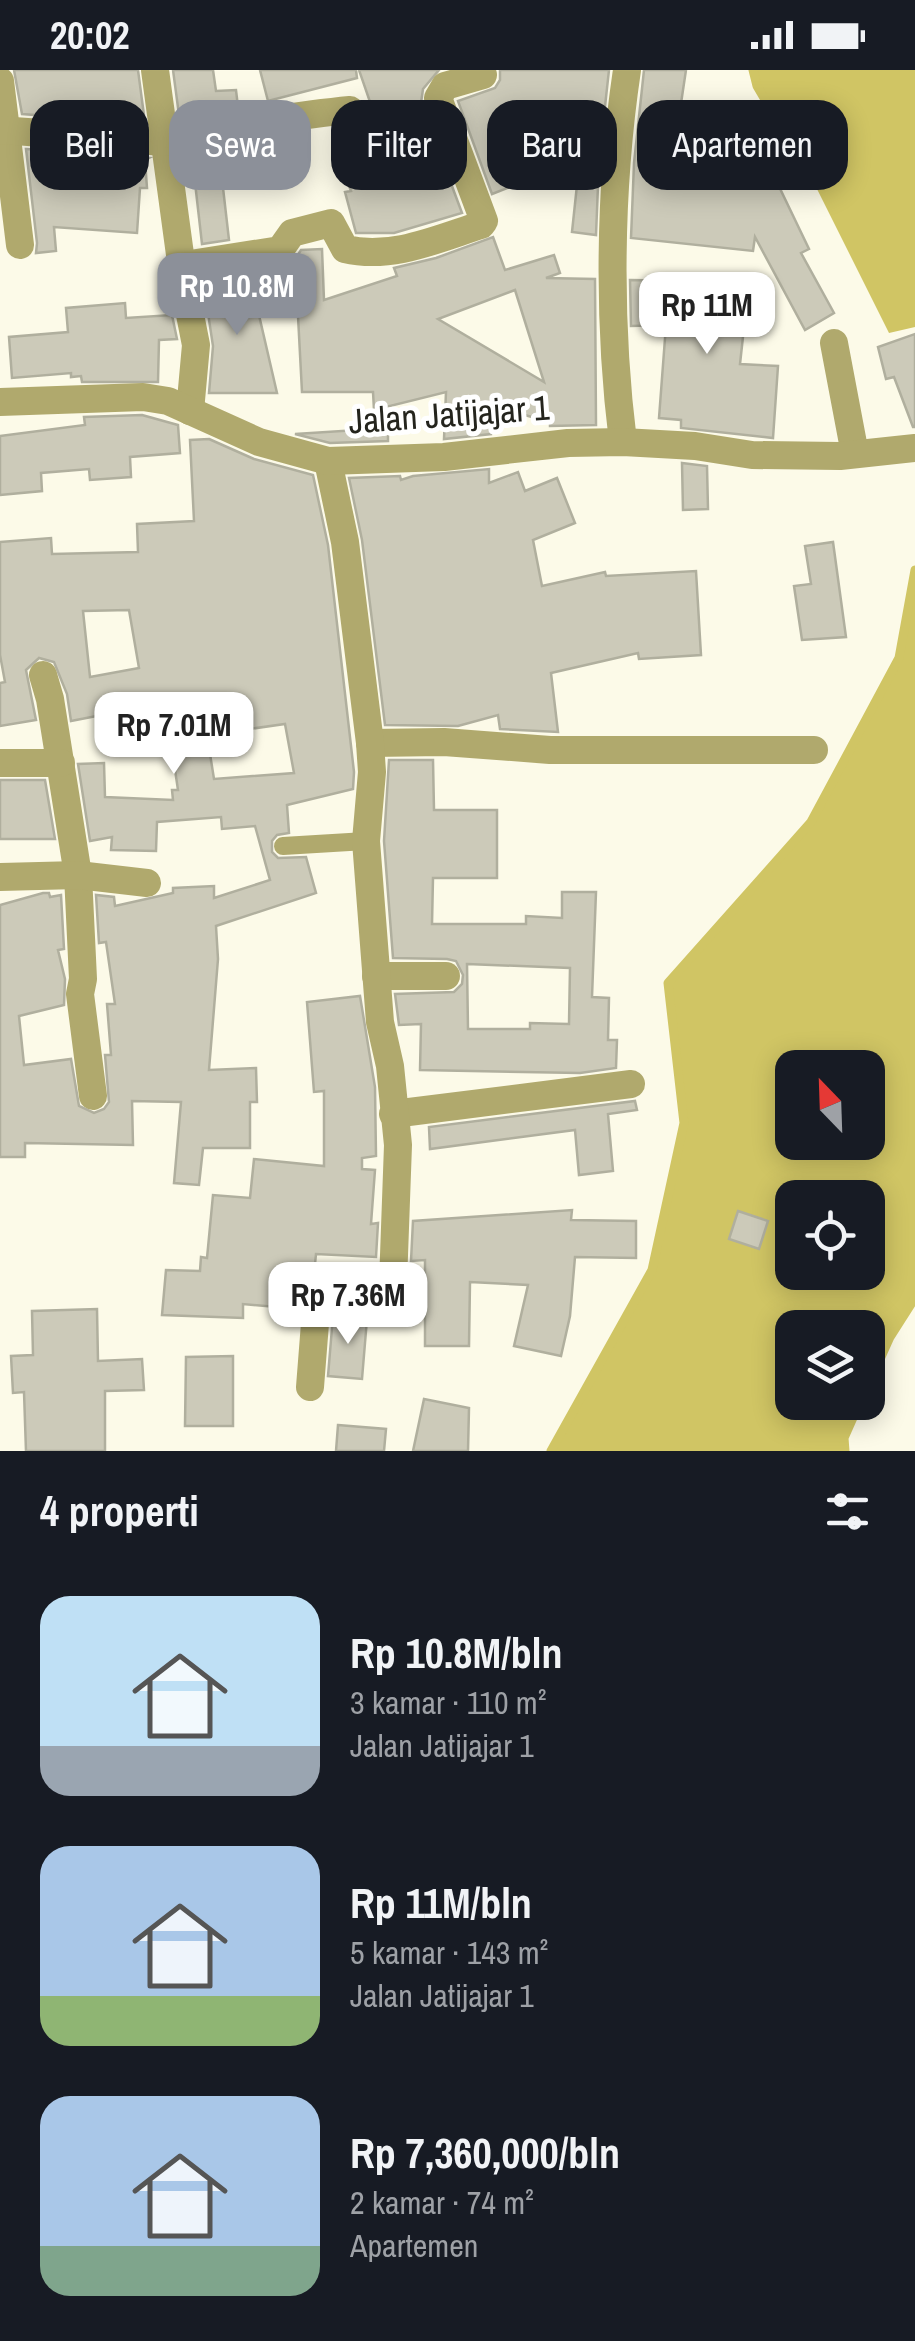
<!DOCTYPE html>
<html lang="id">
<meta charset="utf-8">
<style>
body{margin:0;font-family:"Archivo Narrow",sans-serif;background:#242831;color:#f1f3f6;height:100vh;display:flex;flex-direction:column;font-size:38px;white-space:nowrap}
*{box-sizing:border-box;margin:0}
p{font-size:32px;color:#9ea1a6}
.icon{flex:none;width:55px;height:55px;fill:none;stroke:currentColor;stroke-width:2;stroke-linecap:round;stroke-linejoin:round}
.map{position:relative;height:1381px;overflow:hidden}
.side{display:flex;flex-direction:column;background:#171b24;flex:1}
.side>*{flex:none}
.top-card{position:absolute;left:30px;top:30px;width:855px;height:90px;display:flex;gap:20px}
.needle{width:65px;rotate:337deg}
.controls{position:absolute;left:775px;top:980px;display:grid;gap:20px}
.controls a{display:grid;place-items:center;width:110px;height:110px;border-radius:20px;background:#171b24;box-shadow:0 5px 25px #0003;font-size:50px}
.price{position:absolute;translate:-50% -85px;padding:0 22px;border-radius:20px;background:#fff;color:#222;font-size:32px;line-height:65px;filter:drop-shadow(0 2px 5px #0008)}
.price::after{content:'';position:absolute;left:50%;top:60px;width:30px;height:22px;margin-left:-15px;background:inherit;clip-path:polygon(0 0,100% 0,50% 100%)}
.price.current{background:#8c9099;color:#fff}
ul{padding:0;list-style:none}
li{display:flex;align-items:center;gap:30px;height:250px;padding:0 40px}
li span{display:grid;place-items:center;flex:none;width:280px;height:200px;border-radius:30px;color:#555}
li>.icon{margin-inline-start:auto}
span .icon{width:120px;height:120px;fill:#fffc;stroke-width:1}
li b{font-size:42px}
h2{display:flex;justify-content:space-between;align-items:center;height:120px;padding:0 40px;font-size:42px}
.chip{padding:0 35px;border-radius:30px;background:#171b24;box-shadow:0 5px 25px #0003;font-size:35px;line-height:90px}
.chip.current{background:#8c9099;color:#fff}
.status{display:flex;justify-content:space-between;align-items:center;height:70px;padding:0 50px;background:#171b24;direction:ltr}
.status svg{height:28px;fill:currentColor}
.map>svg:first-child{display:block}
.water{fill:#d0c564;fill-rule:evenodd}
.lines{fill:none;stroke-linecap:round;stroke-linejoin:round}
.stream{stroke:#d0c564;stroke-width:9}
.building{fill:#cccab9;stroke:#b0af9e;stroke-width:2.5;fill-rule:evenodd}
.service{stroke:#b0a96d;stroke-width:18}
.minor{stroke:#b0a96d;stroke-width:28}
.tertiary{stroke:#b0a96d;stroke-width:28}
.labels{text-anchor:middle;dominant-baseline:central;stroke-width:10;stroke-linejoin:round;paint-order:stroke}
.street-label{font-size:35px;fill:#24241d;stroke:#fff}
</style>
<div class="status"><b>20:02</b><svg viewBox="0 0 49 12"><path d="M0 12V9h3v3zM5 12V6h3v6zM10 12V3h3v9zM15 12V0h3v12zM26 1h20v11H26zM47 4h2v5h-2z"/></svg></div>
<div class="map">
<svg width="915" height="1381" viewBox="0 0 915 1381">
<rect width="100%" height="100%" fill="#fcfae8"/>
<g class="water">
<path d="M753 0H915V257L889 263 815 115 757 16Z"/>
<path d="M915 500V1228L890 1267 868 1316V1258H792V1332L860 1333 844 1367 845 1381H551L652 1200 684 1053 668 913 811 752 899 588ZM792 998H868V1072H792ZM792 1128H868V1202H792Z"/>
</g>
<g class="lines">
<g class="stream">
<path d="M753 0 757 16 815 115 818 113"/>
<path d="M868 1316 890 1267 915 1228"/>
<path d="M551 1381 652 1200 684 1053 668 913 811 752 899 588 915 500"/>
<path d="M845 1381 844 1368 860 1332"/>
</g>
</g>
<g class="building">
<path d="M14 0H138L145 53 22 44Z"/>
<path d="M173 0H213L216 21 236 20 238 37 179 45Z"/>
<path d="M260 0H356L357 8 268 31Z"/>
<path d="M359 0H439L423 19 421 33 462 143 394 163H356L345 122 351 121 333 71 378 55Z"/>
<path d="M500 0H609L599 91 596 165 572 162 580 87 516 93 523 112 492 124 458 31 495 18 500 10Z"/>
<path d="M644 0H686L677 60 703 61 701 101H707V109L751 112 772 102 809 179 801 183 834 243 805 260 755 167 753 181 631 168 634 93Z"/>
<path d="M241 72 242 81 219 83 229 170 202 174 192 86H184L183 79Z"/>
<path d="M26 79 149 88 145 90 147 118H140L137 163 54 157 56 181 36 183 37 173Z"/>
<path d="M493 167 505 200 554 185 560 203 546 208 595 209 596 355 550 356V352L492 336 491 364 444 369 446 322 374 340 373 322H302L295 189 301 180 322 179 324 230 397 206 394 198 436 188ZM515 220 544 312 438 249Z"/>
<path d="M249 202 277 323H209L213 276 203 210Z"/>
<path d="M630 210 749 212 740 294 778 296 773 368 681 358V350L659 348 666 255 631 256Z"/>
<path d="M125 233 126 248 172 245 177 269 159 270 158 312H82L81 306 71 307V303L12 308 9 267 68 262 66 238Z"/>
<path d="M915 264V357H913L894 307 886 309 878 277Z"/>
<path d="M142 345 178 355 180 383 130 387 131 407 90 410 89 399 41 403 42 421 0 425V366L85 355 84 347Z"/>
<path d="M388 358V371L330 373 295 364Z"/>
<path d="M209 369 254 389 313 405 328 475 354 702 353 719 287 735 289 763 277 765 272 771V782L278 788 306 787 316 823 216 856 218 889 209 1000 256 998 257 1032H250V1078H203L199 1115 174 1113 181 1032 132 1031 133 1075 25 1073V1087H0V835L43 823H49L50 827 61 825 64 879 58 880 65 909 64 935 19 946 24 995 71 989 79 1036 94 1043 104 1039 109 1032 105 985H111L107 934H115L106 872 99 873 96 825 114 827 115 836 173 823V818L214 816V828L270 810 255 756 222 759 221 747 157 752 156 781 111 780 112 767 90 771 78 694 104 693 105 727 173 730 172 720H178L170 666 117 675 112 643 71 651 67 624 54 592 39 588 26 600 36 650 0 656V613L5 612 0 585V472L51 468 52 484 138 482 137 454 194 451 190 370ZM129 540 139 598 90 607 83 541ZM285 654 294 703 214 709 207 665Z"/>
<path d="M682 393 707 396 708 439 683 440Z"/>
<path d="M489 399V413L518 402 525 421 557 408 575 453 533 470 542 516 605 502 606 506 696 501 701 585 639 589 638 583 551 603 558 662 500 659 498 645 458 656 385 655 362 470 349 408 400 406 401 410 413 406Z"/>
<path d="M833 472 846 567 802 570 794 516 811 514 805 476Z"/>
<path d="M389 690H433L434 740H497V808H433L432 854H526V846L562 848V822H596L592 927 609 928 608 970H617L616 998 580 1003 420 1000 421 954 399 955 395 924 454 922 462 914 463 905 456 891 447 889 393 888 384 771ZM467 894 570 898 569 954 530 953V959H468Z"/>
<path d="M0 710H45L55 769H0Z"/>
<path d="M360 926 375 1017 376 1086 362 1088V1099L375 1100 371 1154 378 1153 376 1187 316 1184 315 1194 301 1213 299 1239 243 1234V1248L162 1245 166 1200 200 1201 201 1187 207 1188 213 1125 250 1128 254 1089 324 1096V1021L314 1022 307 932Z"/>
<path d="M635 1031 637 1040 608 1044 613 1101 579 1105 575 1060 430 1079 429 1057Z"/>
<path d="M572 1140 571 1150 636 1151V1188L575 1187 570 1246 561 1286 514 1276 528 1215 470 1212 469 1276H425V1190L411 1191 413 1151Z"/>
<path d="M738 1141 768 1151 759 1179 729 1169Z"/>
<path d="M97 1239 98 1291 142 1289 144 1320 105 1321V1381H26L24 1322 13 1323 11 1286 33 1285 32 1241Z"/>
<path d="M333 1246 367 1249 362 1309 328 1306Z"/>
<path d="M233 1286V1356H185L186 1287Z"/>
<path d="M424 1329 469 1338 468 1381H413Z"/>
<path d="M338 1355 386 1359 384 1381H336Z"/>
</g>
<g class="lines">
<path class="service" d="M283 776 366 771"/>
<g class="minor">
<path d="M155 0 184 214 196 275 190 341"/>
<path d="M0 11 20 175"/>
<path d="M0 60 164 72"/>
<path d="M163 64C226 58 287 46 350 40"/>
<path d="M184 195 280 180 292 163 331 153 345 179C392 190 437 169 481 155L484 151 438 28 445 16 483 5"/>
<path d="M834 273 855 384"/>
<path d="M623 372C608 252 609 120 627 0"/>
<path d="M43 605 50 629 78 805 83 909 80 924 93 1026"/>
<path d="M370 673 444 672 550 680H814"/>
<path d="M0 693H61"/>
<path d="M0 807 78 805 147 813"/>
<path d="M376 906H446"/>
<path d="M393 1044 631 1014"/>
<path d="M310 1317 318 1215 322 1210 393 1213 398 1075 390 996 380 952 366 771 372 702 370 673 345 472 328 391"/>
</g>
<path class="tertiary" d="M0 332 143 327 168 331 259 372 328 391 444 387 568 373 623 372 695 376 752 385 840 386 915 378"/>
</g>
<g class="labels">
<g class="street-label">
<text transform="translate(449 344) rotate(-4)">Jalan Jatijajar 1</text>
</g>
</g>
</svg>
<div class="controls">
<a><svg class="needle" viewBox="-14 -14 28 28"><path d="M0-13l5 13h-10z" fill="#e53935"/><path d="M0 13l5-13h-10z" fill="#9ea1a6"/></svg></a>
<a><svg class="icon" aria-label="locate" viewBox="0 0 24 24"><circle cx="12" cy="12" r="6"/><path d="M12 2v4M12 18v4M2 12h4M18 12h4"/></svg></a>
<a><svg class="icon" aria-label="layers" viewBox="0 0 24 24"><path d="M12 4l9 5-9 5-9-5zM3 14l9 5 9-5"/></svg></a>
</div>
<b class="price current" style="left:237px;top:268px">Rp 10.8M</b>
<b class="price" style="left:707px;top:287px">Rp 11M</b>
<b class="price" style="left:174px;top:707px">Rp 7.01M</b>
<b class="price" style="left:348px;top:1277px">Rp 7.36M</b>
<div class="top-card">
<a class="chip">Beli</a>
<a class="chip current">Sewa</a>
<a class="chip">Filter</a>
<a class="chip">Baru</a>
<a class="chip">Apartemen</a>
</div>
</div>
<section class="side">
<h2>4 properti<svg class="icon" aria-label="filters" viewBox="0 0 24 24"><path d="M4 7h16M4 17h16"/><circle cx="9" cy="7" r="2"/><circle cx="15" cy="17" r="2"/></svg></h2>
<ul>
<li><span style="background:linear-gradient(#bfe0f5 75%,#9aa5b1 0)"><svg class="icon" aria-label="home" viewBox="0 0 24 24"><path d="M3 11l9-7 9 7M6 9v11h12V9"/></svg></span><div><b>Rp 10.8M/bln</b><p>3 kamar · 110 m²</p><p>Jalan Jatijajar 1</p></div></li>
<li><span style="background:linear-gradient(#a9c7e8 75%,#8fb573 0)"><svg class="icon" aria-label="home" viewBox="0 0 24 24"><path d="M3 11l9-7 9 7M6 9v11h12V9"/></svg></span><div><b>Rp 11M/bln</b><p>5 kamar · 143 m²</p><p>Jalan Jatijajar 1</p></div></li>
<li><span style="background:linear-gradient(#a9c7e8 75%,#7fa58c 0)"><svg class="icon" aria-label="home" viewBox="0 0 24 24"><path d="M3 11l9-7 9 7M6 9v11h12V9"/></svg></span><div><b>Rp 7,360,000/bln</b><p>2 kamar · 74 m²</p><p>Apartemen</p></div></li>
</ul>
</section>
